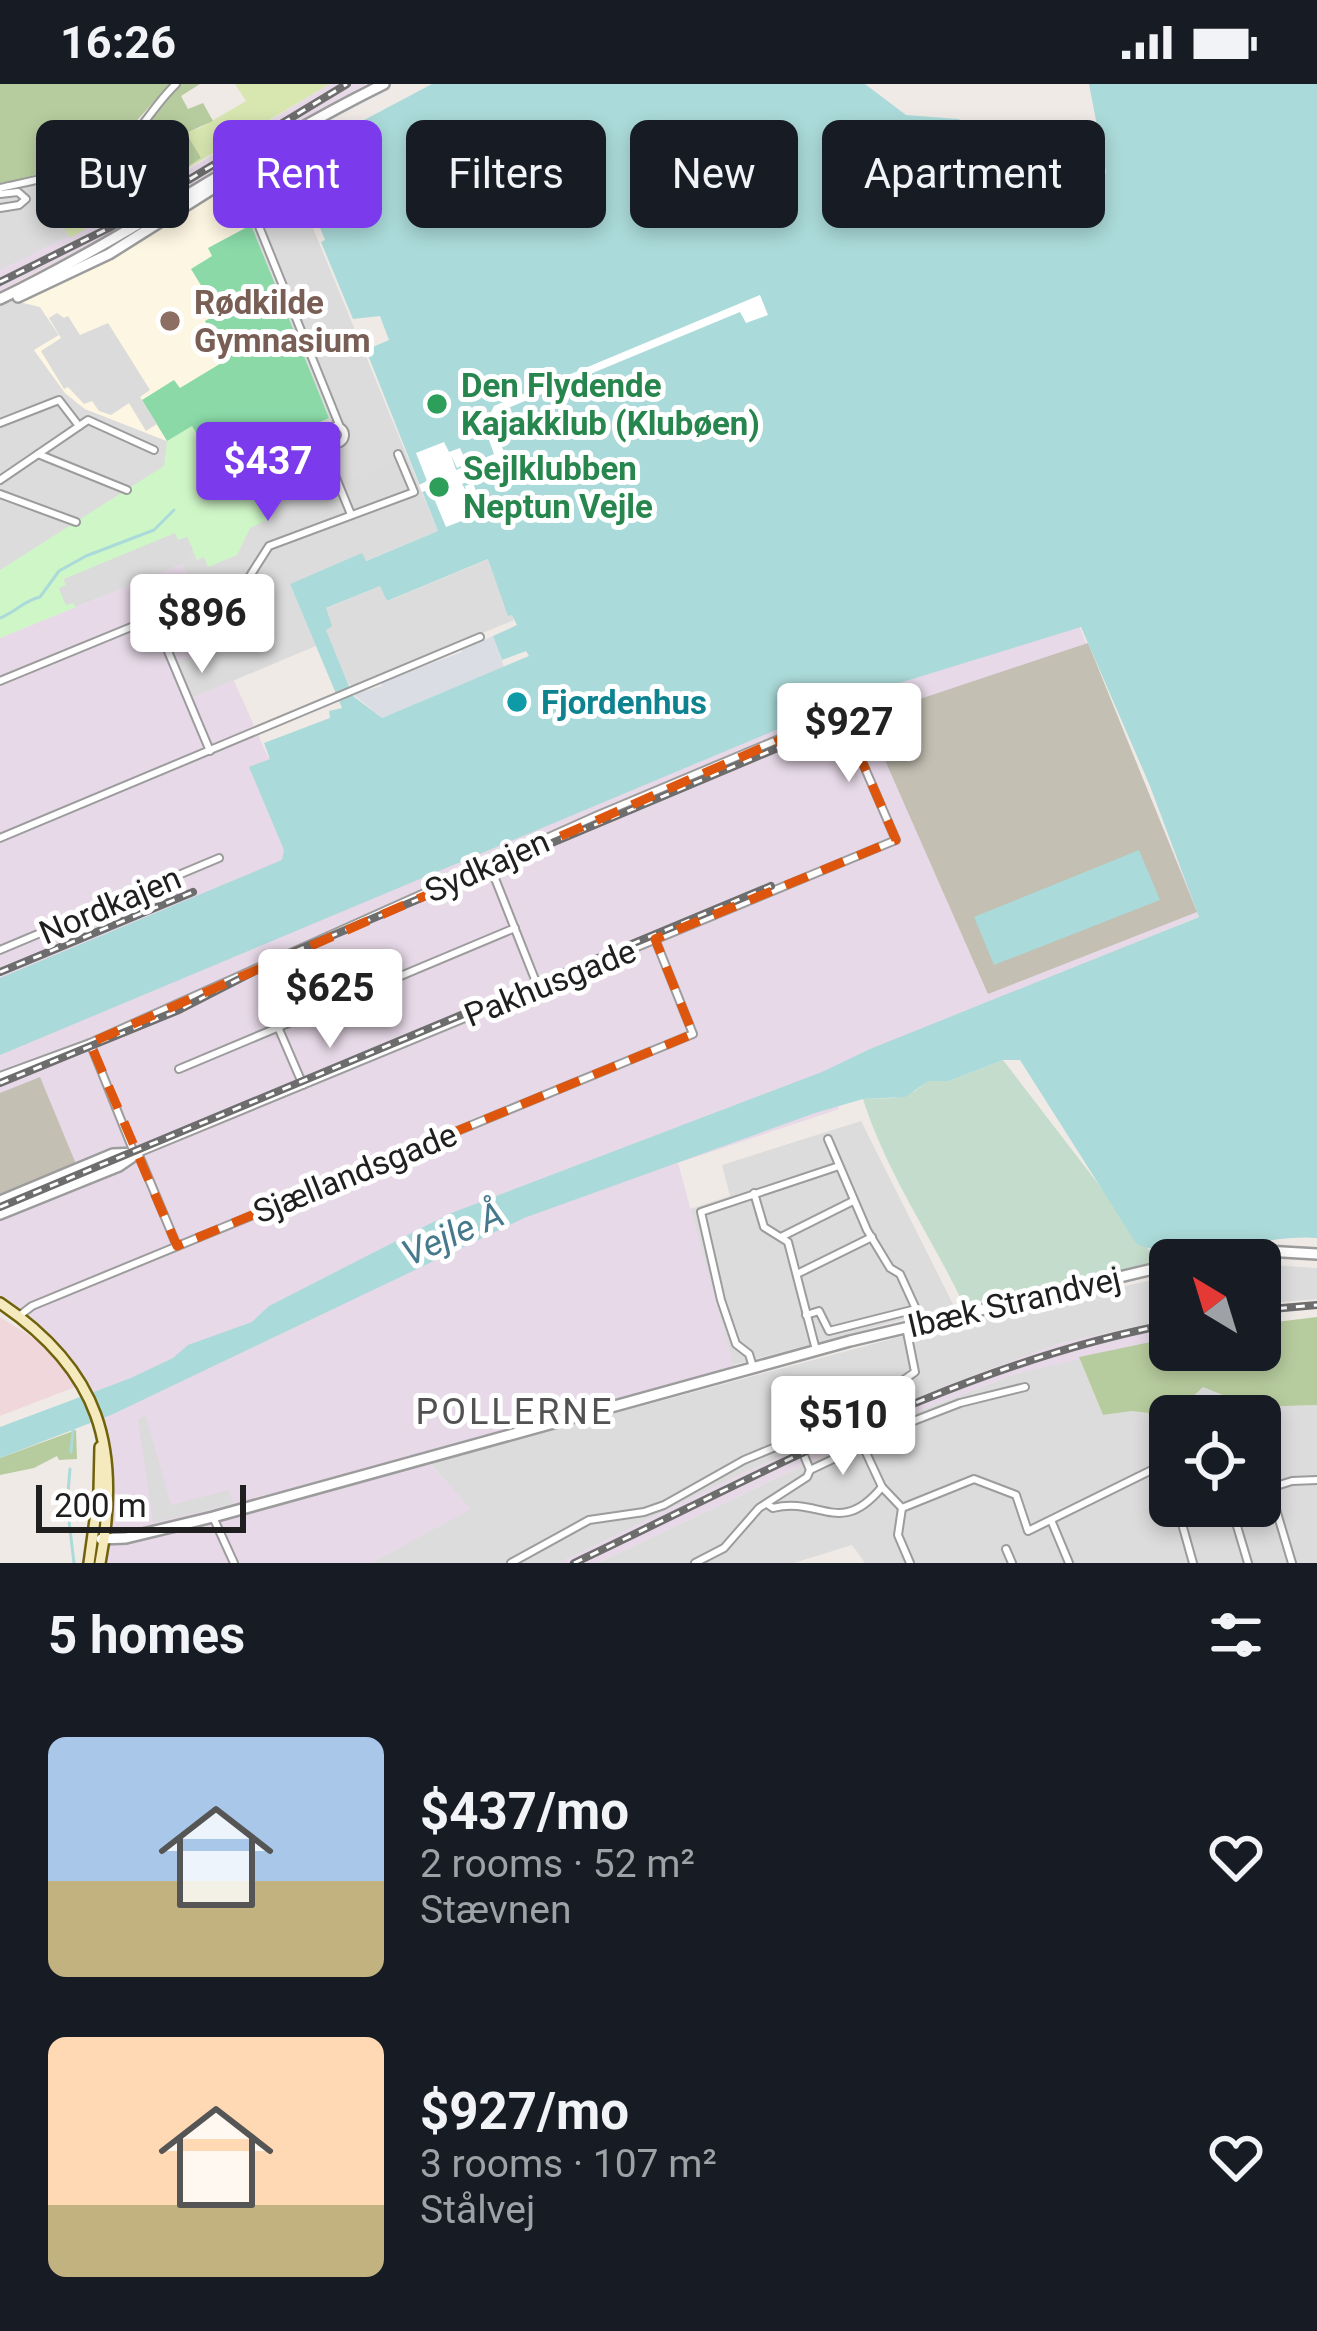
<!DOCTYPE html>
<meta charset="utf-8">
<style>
body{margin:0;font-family:Roboto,sans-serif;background:#242831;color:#f1f3f6;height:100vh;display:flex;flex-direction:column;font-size:45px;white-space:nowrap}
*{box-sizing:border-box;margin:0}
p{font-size:39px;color:#9ea1a6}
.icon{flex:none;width:66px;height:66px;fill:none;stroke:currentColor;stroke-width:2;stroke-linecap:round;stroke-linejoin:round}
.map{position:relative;height:1479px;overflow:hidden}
.sheet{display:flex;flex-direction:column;background:#171b24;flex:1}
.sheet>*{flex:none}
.guide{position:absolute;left:36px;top:36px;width:1245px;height:108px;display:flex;gap:24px}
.needle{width:78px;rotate:322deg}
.buttons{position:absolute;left:1149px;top:1155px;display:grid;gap:24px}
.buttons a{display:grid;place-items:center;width:132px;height:132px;border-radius:18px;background:#171b24;box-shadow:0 6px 18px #0003;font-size:60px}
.scale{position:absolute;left:36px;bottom:30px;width:210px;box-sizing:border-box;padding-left:12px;border:6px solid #1f1f1f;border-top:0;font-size:33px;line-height:42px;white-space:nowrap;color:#1f1f1f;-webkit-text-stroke:9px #fff;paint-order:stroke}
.price{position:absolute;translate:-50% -102px;padding:0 27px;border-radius:12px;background:#fff;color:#222;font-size:39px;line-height:78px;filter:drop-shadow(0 3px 6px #0008)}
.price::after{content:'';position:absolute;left:50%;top:72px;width:36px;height:27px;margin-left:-18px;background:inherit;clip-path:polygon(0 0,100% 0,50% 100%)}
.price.current{background:#7c3aed;color:#fff}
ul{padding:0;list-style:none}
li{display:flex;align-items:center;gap:36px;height:300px;padding:0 48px}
li span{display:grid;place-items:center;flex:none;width:336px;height:240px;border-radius:18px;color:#555}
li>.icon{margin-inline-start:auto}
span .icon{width:144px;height:144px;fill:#fffc;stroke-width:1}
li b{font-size:51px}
h2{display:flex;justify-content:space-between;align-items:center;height:144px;padding:0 48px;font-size:51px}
.pill{padding:0 42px;border-radius:18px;background:#171b24;box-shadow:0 6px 18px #0003;font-size:42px;line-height:108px}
.pill.current{background:#7c3aed;color:#fff}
.status{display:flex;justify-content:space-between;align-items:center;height:84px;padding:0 60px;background:#171b24;direction:ltr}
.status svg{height:33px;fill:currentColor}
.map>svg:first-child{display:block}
.residential{fill:#dddcdd}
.commercial{fill:#efd7dc}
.industrial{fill:#e7d9e8}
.education{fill:#fdf6e2}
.construction{fill:#c3bfb2}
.grass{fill:#d8e6b0}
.forest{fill:#b7cc9e}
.wetland{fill:#c4dccb}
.park{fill:#cff6c7}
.pitch{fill:#8ad9a7}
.parking{fill:#dbdbdb}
.plaza{fill:#dbdde5}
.water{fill:#aadad9;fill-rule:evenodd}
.pier{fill:#fff}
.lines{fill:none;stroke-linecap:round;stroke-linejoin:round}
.stream{stroke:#aadad9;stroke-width:3}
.minor-casing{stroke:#9c9c9c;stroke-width:10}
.tertiary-casing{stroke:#9c9c9c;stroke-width:14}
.secondary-casing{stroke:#70620c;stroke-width:14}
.minor{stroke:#fff;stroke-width:6}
.tertiary{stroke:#fff;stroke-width:9}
.secondary{stroke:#f5eabe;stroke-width:9}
.rail-casing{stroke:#6d6d6d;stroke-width:8}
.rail{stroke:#fff;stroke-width:3;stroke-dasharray:9;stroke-linecap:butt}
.marked{fill:none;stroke:#de560d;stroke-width:9;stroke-dasharray:24 15;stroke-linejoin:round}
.education-dot{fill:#8d6e63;stroke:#fff;stroke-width:4.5}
.leisure-dot{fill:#2e9e5b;stroke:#fff;stroke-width:4.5}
.culture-dot{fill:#0f9aa8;stroke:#fff;stroke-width:4.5}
.labels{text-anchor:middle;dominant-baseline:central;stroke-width:10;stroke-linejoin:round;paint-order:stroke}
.education-label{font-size:33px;font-weight:bold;fill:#785e54;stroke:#fff;text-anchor:start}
.leisure-label{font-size:33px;font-weight:bold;fill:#27864d;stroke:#fff;text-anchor:start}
.culture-label{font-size:33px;font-weight:bold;fill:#0d838f;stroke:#fff;text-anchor:start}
.street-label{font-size:33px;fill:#1f1f1f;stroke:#fff}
.water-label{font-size:36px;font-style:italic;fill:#45798b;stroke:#fff}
.neighbourhood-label{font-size:36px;letter-spacing:3px;fill:#525252;stroke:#fff}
</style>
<div class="status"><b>16:26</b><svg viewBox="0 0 49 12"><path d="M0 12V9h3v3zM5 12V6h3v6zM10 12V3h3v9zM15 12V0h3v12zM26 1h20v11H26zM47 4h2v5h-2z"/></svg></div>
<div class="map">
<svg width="1317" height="1479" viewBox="0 0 1317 1479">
<rect width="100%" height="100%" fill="#efeae6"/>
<g class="residential">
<path d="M282 69 438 447 365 477 362 470 290 500 316 562 193 613 202 526 182 480 0 552V207L16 217 40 223 59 252 34 266 65 309 85 325 167 357 192 342 220 384 328 334 231 100Z"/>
<path d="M48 99 53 123 70 154 0 186V108Z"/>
<path d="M489 475 514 536 352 602 348 599 325 545V525L380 502 388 517Z"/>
<path d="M861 1037 954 1222 733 1281 690 1125 730 1112 722 1081Z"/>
<path d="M1260 1180 1317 1184V1215L1260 1220Z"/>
<path d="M1170 1192V1235L1058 1260 945 1302 750 1386 559 1479H371L470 1425 430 1379 903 1252Z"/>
<path d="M1079 1273 1103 1331 1132 1327 1171 1332 1170 1422H1260V1332H1172L1203 1302 1253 1323 1317 1321V1479H865L852 1461 794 1479H598L918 1327 1016 1290Z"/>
</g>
<path class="commercial" d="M0 1233 40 1258 61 1279 75 1303 0 1332Z"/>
<g class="industrial">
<path d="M330 0H366L127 142 0 207V186L128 122Z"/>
<path d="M182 480 268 673 330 650 1048 482 1080 544 1200 832 828 985 839 1025 678 1079 736 1291 425 1374 471 1425 371 1479H106L109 1456 98 1458 107 1390 92 1324 67 1276 0 1223V554Z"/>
<path d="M1170 1235V1254L1016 1290 918 1327 598 1479H559L750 1386 945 1302 1058 1260Z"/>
</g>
<path class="education" d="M231 100 329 334 220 385 192 342 167 357 85 325 65 309 34 266 59 251 40 223 16 217Z"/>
<g class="construction">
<path d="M1088 559 1197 828 988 910 866 633Z"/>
<path d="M40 993 76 1080 0 1111V1009Z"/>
</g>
<path class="grass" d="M235 0H330L70 154 53 123 48 99 118 70 200 44 246 17Z"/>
<g class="forest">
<path d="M0 0H170L119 56 25 95 0 99Z"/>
<path d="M180 0H200L181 12 188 25 203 19 213 37 186 49 201 74 143 111 100 78 133 58Z"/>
<path d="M1317 1233V1321L1253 1323 1203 1303 1172 1332 1132 1327 1103 1331 1079 1273 1170 1254V1266H1260V1240Z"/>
<path d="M76 1346 77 1375 59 1376 57 1372 34 1384 0 1391V1374Z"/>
</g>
<path class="wetland" d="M1003 976 1149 1166 1178 1168 1171 1174 964 1221C931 1152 886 1088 863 1015L895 1014 915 1007 929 997H949Z"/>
<g class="park">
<path d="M192 342 221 386 324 354 329 368C316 386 281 394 261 410L271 434 250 444 237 471 208 483 204 473 197 476 187 453 178 456 175 450 64 496 66 501 59 505 66 521 73 518 76 523 0 554V486L164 382 167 357Z"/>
<path d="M198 520 212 554 175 569 163 537Z"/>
</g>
<path class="pitch" d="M251 141 329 334 220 385 192 342 167 357 142 316 174 296 180 304 228 275 205 237 218 229 191 185 212 172 208 164Z"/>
<g class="parking">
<path d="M57 229 64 234 68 232 80 251 108 239 150 306 140 313 157 340 146 347 129 319 111 331 99 327 92 317 84 320 68 303 64 305 41 267 61 254 49 234Z"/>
<path d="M397 377 407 402 373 416 370 410 366 412 368 418 356 423 346 397Z"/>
<path d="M175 449 178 456 187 453 193 465 184 469 187 478 76 523 73 519 66 521 59 504 66 501 64 495Z"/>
<path d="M265 542 280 577 193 613 178 578 241 553 243 557 256 552 255 547Z"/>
<path d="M146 1332 171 1421 229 1406 233 1420 153 1439 138 1335Z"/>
</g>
<path class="plaza" d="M493 552 504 583 382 634 353 610 382 602 381 598 462 568V565Z"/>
<g class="water">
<path d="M432 0H865L906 31 958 35 989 46 1095 130 1094 111 1106 88 1089 0H1317V1154C1267 1149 1175 1181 1136 1159L1020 976H1003L949 997H929L905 1013 863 1015 815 1029 524 1134 111 1331 0 1374V1343L131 1294 173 1274 188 1261 252 1238 269 1222 449 1130 822 988 870 965 1199 833 1150 702 1081 543 857 612 0 971V894L282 776 284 766 249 683 270 675 264 659 330 634 329 627 342 624 290 500 362 469 366 477 438 447 366 266 389 256 380 232 353 235 321 158 325 156 318 139 313 140 302 113 318 71 332 53ZM488 475 508 532 512 531 517 541 493 552 502 576 526 567 529 572 382 634 353 612 326 546 332 542 326 524 380 502 387 517Z"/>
<path d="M1139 766 1160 816 994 881 974 833Z"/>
</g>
<path class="pier" d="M760 211 768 231 746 239 740 228 508 324 513 337 495 345 504 368 501 375 459 393 469 391 471 396 462 400 466 407 465 402 473 399 478 412 469 416 470 420 473 427 483 423 485 428 446 443 430 405 422 408 419 401 427 397 416 369 444 358 449 368 460 364 467 379 457 384 451 371 456 386 494 370 484 342 494 322Z"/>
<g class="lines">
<g class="stream">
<path d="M215 406 235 403 304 374"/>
<path d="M0 534C16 528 23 517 40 513L59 487 86 472 154 446 174 426"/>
<path d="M71 1368 73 1346"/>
<path d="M70 1385 67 1420 74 1479"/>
</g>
<g class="minor-casing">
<g id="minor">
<path d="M231 95 256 135 340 343"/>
<path d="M0 104C44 94 100 86 133 52 148 35 159 16 176 0"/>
<path d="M0 110 18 108 26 115 19 121 0 124"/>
<path d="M0 339 59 316 79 342"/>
<circle cx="336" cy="351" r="9"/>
<path d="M334 359 329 377 350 428"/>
<path d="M38 370 127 406"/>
<path d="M0 396 88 336 154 366"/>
<path d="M0 410 76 438"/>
<path d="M154 534 210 667"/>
<path d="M0 597 248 495 269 462 414 408 398 370"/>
<path d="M0 754 480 553"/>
<path d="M490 782 538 903"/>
<path d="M0 866 219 774"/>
<path d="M278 943 303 1001"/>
<path d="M90 959 133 1066"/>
<path d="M179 985 515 844"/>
<path d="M0 992 90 959 598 731 841 629 896 756 138 1069 177 1162"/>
<path d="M754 1109 764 1143 788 1158 816 1266"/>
<path d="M781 1153 853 1117"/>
<path d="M797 1190 872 1153"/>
<path d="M806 1231 819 1227 829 1247 916 1225 900 1190 890 1184 867 1146 828 1055"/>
<path d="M19 1232 32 1222 693 950 655 855"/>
<path d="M753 1283 749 1270 736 1260 721 1216 701 1128 839 1082"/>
<path d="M862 1360 882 1403 902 1424"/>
<path d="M1165 1380 1170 1399"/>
<path d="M810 1386 916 1336 960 1319 1025 1303"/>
<path d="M1266 1392 1292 1479"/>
<path d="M1270 1404 1292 1397 1317 1396"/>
<path d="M767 1420 773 1424C820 1412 840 1454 882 1403"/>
<path d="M1177 1422 1193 1479"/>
<path d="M1231 1422 1248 1479"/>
<path d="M902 1424 974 1395 1016 1411 1028 1447 1170 1377"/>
<path d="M902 1424 898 1451 910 1479"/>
<path d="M213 1433 234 1479"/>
<path d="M1051 1436 1069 1479"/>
<path d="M1006 1465 1012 1479"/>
<path d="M511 1479 589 1436 644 1428 664 1421 744 1376 855 1330 915 1288 906 1243"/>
<path d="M695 1479 724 1464 759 1424 807 1393 810 1386 798 1357"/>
</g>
</g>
<g class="tertiary-casing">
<g id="tertiary">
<path d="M18 213 109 170 309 44"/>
<path d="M0 215C133 151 252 65 384 0"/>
<path d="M0 1117 113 1070 138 1069"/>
<path d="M0 1130 119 1082 138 1069"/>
<path d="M1193 1176 1266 1167 1317 1170"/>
<path d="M101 1455 126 1454 213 1433 850 1257 1170 1181"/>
</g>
</g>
<g class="secondary-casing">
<g id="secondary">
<path d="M0 1219C100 1286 122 1364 100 1479"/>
<path d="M89 1479 99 1407 100 1363"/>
</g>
</g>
<use href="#minor" class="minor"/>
<use href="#tertiary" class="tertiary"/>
<use href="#secondary" class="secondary"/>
<g class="rail-casing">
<g id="rail">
<path d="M0 198 109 144 347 0"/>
<path d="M0 888 193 808"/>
<path d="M0 999 179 926 286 871 837 639"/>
<path d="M0 1123 771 802"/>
<path d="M1260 1226 1317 1221"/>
<path d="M574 1479C767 1388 959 1280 1170 1240"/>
</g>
</g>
<use href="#rail" class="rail"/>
</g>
<path class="marked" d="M841 629 896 756 655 855 693 950 177 1162 90 959Z"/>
<circle class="education-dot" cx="170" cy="237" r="12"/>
<g class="leisure-dot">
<circle cx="437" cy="320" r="12"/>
<circle cx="439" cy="403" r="12"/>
</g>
<circle class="culture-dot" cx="517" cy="618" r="12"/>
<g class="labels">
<g class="education-label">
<text x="194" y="218">Rødkilde<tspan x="194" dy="38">Gymnasium</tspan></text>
</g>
<g class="leisure-label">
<text x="461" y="301">Den Flydende<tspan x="461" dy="38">Kajakklub (Klubøen)</tspan></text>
<text x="463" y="384">Sejlklubben<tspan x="463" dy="38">Neptun Vejle</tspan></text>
</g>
<g class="culture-label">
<text x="541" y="618">Fjordenhus</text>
</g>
<g class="street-label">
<text transform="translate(487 782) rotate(-24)">Sydkajen</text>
<text transform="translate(110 821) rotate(-23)">Nordkajen</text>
<text transform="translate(550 899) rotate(-22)">Pakhusgade</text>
<text transform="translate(355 1089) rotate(-22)">Sjællandsgade</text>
<text transform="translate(1014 1218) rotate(-13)">Ibæk Strandvej</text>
</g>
<g class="water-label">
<text transform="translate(453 1150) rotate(-24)">Vejle Å</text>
</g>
<g class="neighbourhood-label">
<text x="515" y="1328">POLLERNE</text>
</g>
</g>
</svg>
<div class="buttons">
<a><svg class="needle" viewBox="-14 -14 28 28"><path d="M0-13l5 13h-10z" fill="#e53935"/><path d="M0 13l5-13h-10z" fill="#9ea1a6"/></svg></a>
<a><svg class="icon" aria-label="locate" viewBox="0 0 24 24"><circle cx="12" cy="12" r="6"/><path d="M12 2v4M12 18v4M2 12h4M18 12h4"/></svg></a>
</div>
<div class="scale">200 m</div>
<b class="price current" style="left:268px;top:440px">$437</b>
<b class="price" style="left:202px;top:592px">$896</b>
<b class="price" style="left:849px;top:701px">$927</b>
<b class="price" style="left:330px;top:967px">$625</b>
<b class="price" style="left:843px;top:1394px">$510</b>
<div class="guide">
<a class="pill">Buy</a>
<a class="pill current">Rent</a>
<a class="pill">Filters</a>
<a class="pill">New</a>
<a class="pill">Apartment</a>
</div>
</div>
<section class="sheet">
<h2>5 homes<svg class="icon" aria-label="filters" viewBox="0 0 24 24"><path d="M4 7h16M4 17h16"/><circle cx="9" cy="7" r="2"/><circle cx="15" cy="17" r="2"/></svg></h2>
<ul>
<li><span style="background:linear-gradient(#a9c7e8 60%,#c2b280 0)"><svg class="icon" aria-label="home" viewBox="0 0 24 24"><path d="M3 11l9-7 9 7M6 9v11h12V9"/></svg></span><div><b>$437/mo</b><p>2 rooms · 52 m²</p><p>Stævnen</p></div><svg class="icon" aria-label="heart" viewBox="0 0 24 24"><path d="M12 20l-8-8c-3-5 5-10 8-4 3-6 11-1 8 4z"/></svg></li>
<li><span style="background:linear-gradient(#ffd9b3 70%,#c2b280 0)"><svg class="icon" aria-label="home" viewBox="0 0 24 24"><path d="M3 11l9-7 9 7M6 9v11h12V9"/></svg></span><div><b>$927/mo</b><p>3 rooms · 107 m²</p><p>Stålvej</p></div><svg class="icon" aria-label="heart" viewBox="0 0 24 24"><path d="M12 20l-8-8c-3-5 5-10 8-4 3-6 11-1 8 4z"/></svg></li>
</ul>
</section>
